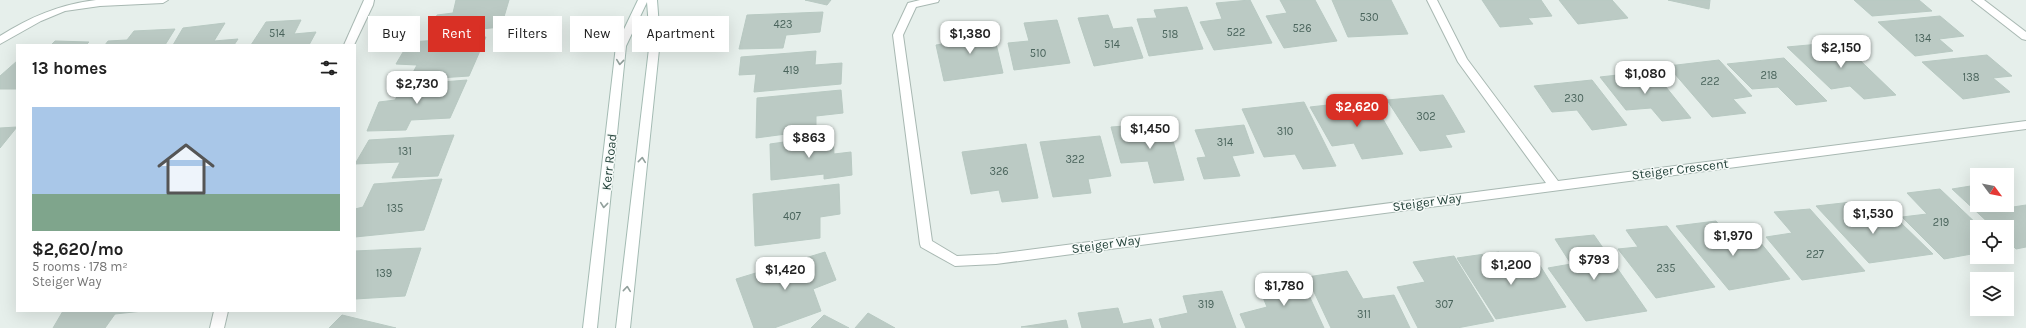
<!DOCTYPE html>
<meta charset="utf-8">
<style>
body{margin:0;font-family:Karla,sans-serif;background:#f2f2f2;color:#222;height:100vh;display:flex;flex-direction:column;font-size:15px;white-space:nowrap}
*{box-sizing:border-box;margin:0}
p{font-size:13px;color:#767676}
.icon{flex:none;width:22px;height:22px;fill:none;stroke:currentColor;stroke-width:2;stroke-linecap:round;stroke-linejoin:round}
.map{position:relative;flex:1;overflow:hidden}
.drawer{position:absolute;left:16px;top:44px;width:340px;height:268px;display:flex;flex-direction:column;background:#fff;border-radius:0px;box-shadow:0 4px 16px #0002}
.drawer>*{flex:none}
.banner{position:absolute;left:368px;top:16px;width:380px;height:36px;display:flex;gap:8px}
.needle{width:26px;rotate:122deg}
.controls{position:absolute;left:1970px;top:168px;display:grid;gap:8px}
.controls a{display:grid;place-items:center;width:44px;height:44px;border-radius:0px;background:#fff;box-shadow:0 4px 16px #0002;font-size:20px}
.price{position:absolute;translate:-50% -34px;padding:0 9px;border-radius:8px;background:#fff;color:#222;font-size:13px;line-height:26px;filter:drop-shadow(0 1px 2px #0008)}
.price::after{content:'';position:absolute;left:50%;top:24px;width:12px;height:9px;margin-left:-6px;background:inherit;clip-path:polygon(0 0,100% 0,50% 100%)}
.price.active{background:#d93025;color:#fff}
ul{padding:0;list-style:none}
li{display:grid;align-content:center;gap:8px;height:212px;padding:0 16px}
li+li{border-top:1px solid #e0e0e0}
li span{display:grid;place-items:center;height:124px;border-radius:0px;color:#555}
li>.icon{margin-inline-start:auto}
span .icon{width:72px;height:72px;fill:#fffc;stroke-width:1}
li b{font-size:17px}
h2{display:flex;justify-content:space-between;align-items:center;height:48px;padding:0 16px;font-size:17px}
.tag{padding:0 14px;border-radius:0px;background:#fff;box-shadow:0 4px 16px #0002;font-size:14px;line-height:36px}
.tag.active{background:#d93025;color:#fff}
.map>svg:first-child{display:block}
.building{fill:#bbcac4;stroke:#b8c9c2}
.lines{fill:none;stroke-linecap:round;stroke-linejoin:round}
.street-casing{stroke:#a8b8b2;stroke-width:2}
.secondary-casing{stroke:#a4bbb3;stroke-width:2}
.street{fill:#fff;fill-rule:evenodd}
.secondary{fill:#fff;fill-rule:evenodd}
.oneway{stroke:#92a09c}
.labels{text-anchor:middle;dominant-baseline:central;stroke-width:3;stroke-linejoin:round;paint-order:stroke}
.number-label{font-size:11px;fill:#4a645c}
.street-label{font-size:13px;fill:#24423a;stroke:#f7fbf9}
</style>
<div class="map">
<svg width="2026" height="328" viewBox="0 0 2026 328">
<rect width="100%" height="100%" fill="#e6efeb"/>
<g class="building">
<path d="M456 0H509L501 27 430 34 437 15 453 13Z"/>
<path d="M805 0H831L827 5Z"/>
<path d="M1250 0 1272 43 1214 50 1200 22 1222 19 1216 3Z"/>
<path d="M1280 0H1315L1337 41 1284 48 1266 16 1287 13Z"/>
<path d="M1332 0H1391L1408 34 1348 37Z"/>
<path d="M1482 0H1541L1552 16 1528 18 1533 24 1500 27Z"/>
<path d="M1559 0H1612L1628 18 1578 24Z"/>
<path d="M1668 0H1710L1709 9Z"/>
<path d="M1854 0H1919L1932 11 1872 16Z"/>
<path d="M1187 7 1203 49 1149 56 1137 19 1157 18 1154 10Z"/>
<path d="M823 12 820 32 786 35 783 48 739 49 747 15Z"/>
<path d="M1108 15 1113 29 1132 27 1143 58 1094 66 1078 18Z"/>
<path d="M1940 16 1964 36 1939 39 1953 51 1915 56 1878 22Z"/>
<path d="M301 20 294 34 316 32 309 45H251L266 22Z"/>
<path d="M1057 20 1070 63 1014 70 1008 43 1029 41 1024 23Z"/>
<path d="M225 23 214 41 238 39 234 45H173L183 28Z"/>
<path d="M992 27 1003 73 944 81 936 45 961 41 960 30Z"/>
<path d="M175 29 165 45H105L108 41 127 40 134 31Z"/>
<path d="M486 37 469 76 409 80 417 65 396 64 409 42Z"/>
<path d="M55 41 89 42 86 45H51Z"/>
<path d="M1841 42 1896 95 1864 99 1850 86 1831 89 1787 47Z"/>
<path d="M816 51 815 65 842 63 841 84 754 92 756 74 739 75 741 57Z"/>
<path d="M1987 55 2012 76 1993 78 2010 92 1963 99 1922 62Z"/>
<path d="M1784 58 1827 101 1796 105 1778 87 1752 89 1727 64Z"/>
<path d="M1719 60 1752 96 1733 99 1746 113 1712 117 1668 66Z"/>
<path d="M17 61V89H0V76Z"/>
<path d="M1653 71 1691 118 1662 121 1651 108 1626 110 1600 77Z"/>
<path d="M467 80 450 118 411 120 406 130 367 131 379 102 395 100 404 85Z"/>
<path d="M1592 80 1627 125 1592 130 1577 110 1552 112 1534 86Z"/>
<path d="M841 90 843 113 816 116V130L756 138 757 98Z"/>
<path d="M1443 95 1465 132 1445 135 1452 147 1420 151 1387 100Z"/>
<path d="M1372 100 1403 154 1362 159 1354 143 1332 146 1310 107Z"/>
<path d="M1304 102 1336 166 1303 169 1295 154 1264 157 1242 109Z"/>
<path d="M1168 123 1184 180 1154 183 1148 161 1121 163 1111 127Z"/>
<path d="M1244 125 1254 153 1232 156 1240 176 1204 179 1197 158 1206 157 1195 130Z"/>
<path d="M17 127 0 148V128Z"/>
<path d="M454 135 438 176 392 178 400 162 355 164 369 140Z"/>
<path d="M833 135 834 154 851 152 852 175 824 179V174L771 180 770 144Z"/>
<path d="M1100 136 1111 176 1088 179 1091 193 1053 197 1040 142Z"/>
<path d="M1026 144 1038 198 1002 202 999 190 971 194 962 152Z"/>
<path d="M442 179 424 230 355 237V209L363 207 374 184Z"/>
<path d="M839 184 840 214 820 217V238L755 246 753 194Z"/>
<path d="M1977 185V205H2007V202L2013 207 2026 205V247L2016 249 2007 240V227H1993L1952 189Z"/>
<path d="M1940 189 1980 227H1977V253L1944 259 1902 217 1927 214 1907 193Z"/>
<path d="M1852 202 1874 225 1900 222 1933 254 1869 263 1816 206Z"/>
<path d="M1810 209 1865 271 1802 280 1766 237 1792 233 1774 212Z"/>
<path d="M1716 221 1736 245 1760 242 1790 279 1729 290 1676 226Z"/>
<path d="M1667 226 1715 287 1656 298 1618 249 1638 247 1626 230Z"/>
<path d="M1594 235 1647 311 1586 321 1548 268 1571 264 1555 239Z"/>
<path d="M421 248 405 296 355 299V251Z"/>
<path d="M825 252 836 280 813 289 821 311 774 328H754L736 279Z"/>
<path d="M1499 252 1509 268 1539 264 1566 307 1496 319 1457 258Z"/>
<path d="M1454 256 1494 321 1457 328H1418L1397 287 1425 282 1413 262Z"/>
<path d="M1347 271 1363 299 1394 295 1410 328H1331L1307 277Z"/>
<path d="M1301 278 1324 328H1246L1240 314 1267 307 1257 283Z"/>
<path d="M1222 291 1236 328H1162L1159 319 1188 313 1183 296Z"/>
<path d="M1118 308 1123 324 1151 319 1154 328H1082L1078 313Z"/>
<path d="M63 311H143L115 314 105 328H53Z"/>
<path d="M868 313 895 328H855Z"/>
<path d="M342 315 396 328H329Z"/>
<path d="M824 315 849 328H811Z"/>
<path d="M1066 320 1068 328 1021 327Z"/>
</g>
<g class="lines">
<g class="street-casing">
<g id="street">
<path d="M96 0H168L163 3 100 6 65 11 41 21 0 44V36C30 17 60 4 96 0Z"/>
<path d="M364 0H374L373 5 354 45H344Z"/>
<path d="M920 0H939L938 2 916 7 903 35 932 241 957 256 996 254 1546 183 1458 62 1427 0H1437L1467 59 1558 181 2026 121V129L996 264 955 266 921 247 920 244 893 35 908 3Z"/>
<path d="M1972 0H1984L2026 32V40L2022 39Z"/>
<path d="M214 311H228L224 328H210Z"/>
</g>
</g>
<g class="secondary-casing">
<path id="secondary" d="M638 0H657L660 40 630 328H616L650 40 647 2 626 46 597 328H583L616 46Z"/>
</g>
<use href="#street" class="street"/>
<use href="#secondary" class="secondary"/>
</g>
<defs><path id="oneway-chevron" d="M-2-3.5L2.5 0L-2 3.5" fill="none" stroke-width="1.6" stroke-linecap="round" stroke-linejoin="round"/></defs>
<g class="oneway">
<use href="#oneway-chevron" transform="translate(620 62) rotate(96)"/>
<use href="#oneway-chevron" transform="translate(642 160) rotate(-84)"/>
<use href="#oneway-chevron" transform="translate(604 205) rotate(96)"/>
<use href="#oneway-chevron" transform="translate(627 289) rotate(-84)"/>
</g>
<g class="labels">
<g class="number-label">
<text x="1369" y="17">530</text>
<text x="783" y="24">423</text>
<text x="1302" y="28">526</text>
<text x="1236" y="32">522</text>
<text x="277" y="33">514</text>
<text x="1170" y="34">518</text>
<text x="1923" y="38">134</text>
<text x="1112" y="44">514</text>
<text x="1038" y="53">510</text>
<text x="791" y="70">419</text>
<text x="1769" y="75">218</text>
<text x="1971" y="77">138</text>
<text x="1710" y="81">222</text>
<text x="1574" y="98">230</text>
<text x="1426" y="116">302</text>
<text x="1285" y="131">310</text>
<text x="1225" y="142">314</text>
<text x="405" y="151">131</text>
<text x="1075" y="159">322</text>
<text x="999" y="171">326</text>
<text x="395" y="208">135</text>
<text x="792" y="216">407</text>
<text x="1941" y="222">219</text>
<text x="1815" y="254">227</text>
<text x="1666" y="268">235</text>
<text x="384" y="273">139</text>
<text x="1206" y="304">319</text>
<text x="1444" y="304">307</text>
<text x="1364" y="314">311</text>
</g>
<g class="street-label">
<text transform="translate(609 162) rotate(-84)">Kerr Road</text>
<text transform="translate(1680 169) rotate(-7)">Steiger Crescent</text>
<text transform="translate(1427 202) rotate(-8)">Steiger Way</text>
<text transform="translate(1106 244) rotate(-8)">Steiger Way</text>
</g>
</g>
</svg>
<div class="controls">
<a><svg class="needle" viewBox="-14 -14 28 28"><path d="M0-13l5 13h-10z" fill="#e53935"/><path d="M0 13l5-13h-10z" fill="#767676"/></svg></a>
<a><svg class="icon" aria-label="locate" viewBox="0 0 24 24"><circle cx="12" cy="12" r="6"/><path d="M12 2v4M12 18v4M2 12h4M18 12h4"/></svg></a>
<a><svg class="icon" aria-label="layers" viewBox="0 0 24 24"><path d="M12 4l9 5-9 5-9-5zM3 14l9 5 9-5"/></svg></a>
</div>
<b class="price" style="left:970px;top:55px">$1,380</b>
<b class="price" style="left:1841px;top:69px">$2,150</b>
<b class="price" style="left:1645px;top:95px">$1,080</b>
<b class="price" style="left:417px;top:105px">$2,730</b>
<b class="price active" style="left:1357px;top:128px">$2,620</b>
<b class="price" style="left:1150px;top:150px">$1,450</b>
<b class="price" style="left:809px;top:159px">$863</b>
<b class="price" style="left:1873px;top:235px">$1,530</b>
<b class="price" style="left:1733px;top:257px">$1,970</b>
<b class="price" style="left:1594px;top:281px">$793</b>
<b class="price" style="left:1511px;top:286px">$1,200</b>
<b class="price" style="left:785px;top:291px">$1,420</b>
<b class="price" style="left:1284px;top:307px">$1,780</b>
<div class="banner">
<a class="tag">Buy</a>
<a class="tag active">Rent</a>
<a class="tag">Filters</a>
<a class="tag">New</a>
<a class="tag">Apartment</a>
</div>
<section class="drawer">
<h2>13 homes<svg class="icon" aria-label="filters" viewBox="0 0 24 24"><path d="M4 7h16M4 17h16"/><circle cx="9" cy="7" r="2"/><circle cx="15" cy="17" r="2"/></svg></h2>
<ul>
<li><span style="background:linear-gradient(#a9c7e8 70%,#7fa58c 0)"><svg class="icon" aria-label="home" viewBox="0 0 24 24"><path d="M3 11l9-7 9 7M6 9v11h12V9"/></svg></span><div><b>$2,620/mo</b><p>5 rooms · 178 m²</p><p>Steiger Way</p></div></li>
</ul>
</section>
</div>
